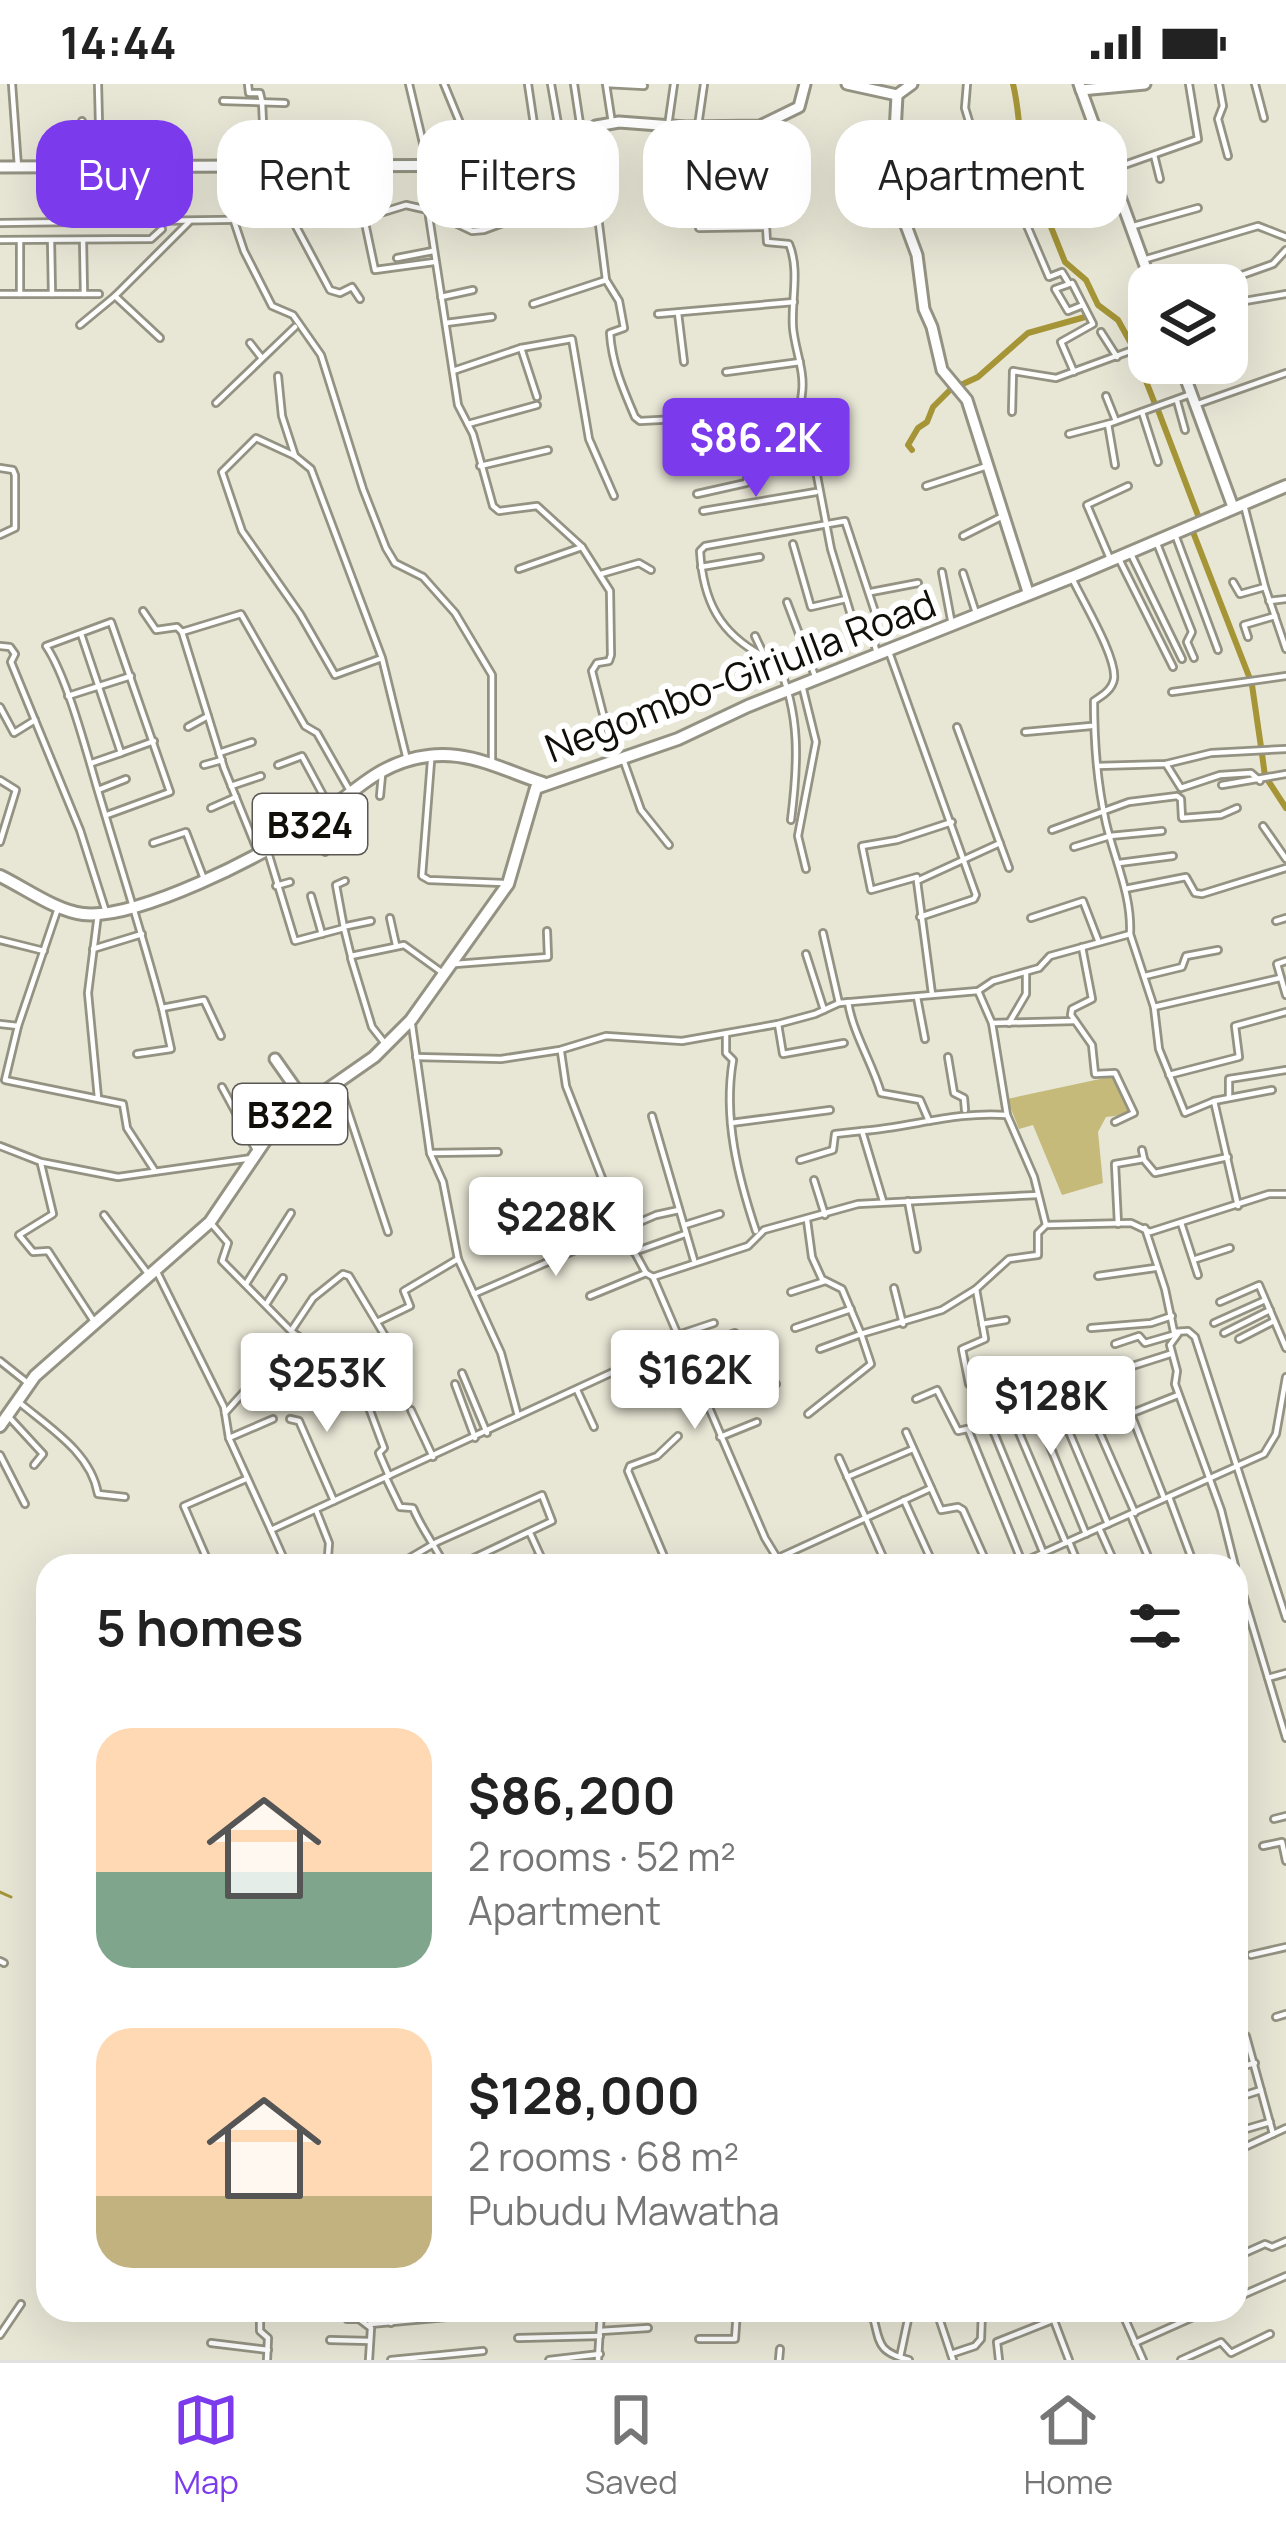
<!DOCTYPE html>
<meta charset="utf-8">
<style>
body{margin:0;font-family:Manrope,sans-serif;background:#f2f2f2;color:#222;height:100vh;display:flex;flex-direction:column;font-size:45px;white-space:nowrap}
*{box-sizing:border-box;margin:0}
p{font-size:39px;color:#767676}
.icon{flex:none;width:66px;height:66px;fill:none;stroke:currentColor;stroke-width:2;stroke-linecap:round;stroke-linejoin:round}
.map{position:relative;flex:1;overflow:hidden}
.drawer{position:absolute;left:36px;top:1470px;width:1212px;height:768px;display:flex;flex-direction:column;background:#fff;border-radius:36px;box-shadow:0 12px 48px #0002}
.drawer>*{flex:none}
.guide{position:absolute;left:36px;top:36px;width:1215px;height:108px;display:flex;gap:24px}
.fabs{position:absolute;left:1128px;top:180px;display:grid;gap:24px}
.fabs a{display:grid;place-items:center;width:120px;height:120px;border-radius:24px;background:#fff;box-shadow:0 12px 48px #0002;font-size:60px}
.price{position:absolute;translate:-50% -102px;padding:0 27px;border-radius:12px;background:#fff;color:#222;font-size:39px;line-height:78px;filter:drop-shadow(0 3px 6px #0008)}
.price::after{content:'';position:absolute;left:50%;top:72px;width:36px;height:27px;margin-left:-18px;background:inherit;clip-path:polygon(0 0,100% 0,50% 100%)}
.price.selected{background:#7c3aed;color:#fff}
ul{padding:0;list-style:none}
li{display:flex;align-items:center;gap:36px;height:300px;padding:0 60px}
li span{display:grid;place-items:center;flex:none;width:336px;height:240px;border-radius:36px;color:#555}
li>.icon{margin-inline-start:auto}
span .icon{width:144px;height:144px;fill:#fffc;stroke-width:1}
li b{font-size:51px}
h2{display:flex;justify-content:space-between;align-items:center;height:144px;padding:0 60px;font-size:51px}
.chip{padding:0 42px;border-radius:36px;background:#fff;box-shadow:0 12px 48px #0002;font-size:42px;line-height:108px}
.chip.selected{background:#7c3aed;color:#fff}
.status{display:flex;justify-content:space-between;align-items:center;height:84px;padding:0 60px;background:#fff;direction:ltr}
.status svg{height:33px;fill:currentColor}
.tabs{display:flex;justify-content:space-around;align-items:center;height:168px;border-top:3px solid #e0e0e0;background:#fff;font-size:33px;color:#767676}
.tabs a{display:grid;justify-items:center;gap:6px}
.tabs .selected{color:#7c3aed}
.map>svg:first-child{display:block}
.green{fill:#c5ba7a}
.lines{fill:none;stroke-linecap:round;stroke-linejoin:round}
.stream{stroke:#a59537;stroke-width:3}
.canal{stroke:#a59537;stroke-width:6}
.street-casing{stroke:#949282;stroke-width:10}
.secondary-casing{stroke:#949282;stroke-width:15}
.primary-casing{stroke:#949282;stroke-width:16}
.street{stroke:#fff;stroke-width:4.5}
.secondary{stroke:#fff;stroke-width:9}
.primary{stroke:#fff;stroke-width:10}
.labels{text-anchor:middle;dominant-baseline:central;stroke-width:12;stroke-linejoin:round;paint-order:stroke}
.shield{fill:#fff;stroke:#585753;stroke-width:3}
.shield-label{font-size:36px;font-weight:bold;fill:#100f09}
.street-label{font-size:39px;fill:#100f09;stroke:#fff}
</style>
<div class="status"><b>14:44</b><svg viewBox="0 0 49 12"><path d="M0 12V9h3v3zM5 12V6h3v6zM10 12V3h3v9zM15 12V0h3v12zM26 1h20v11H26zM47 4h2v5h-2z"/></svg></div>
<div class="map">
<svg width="1286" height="2276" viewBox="0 0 1286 2276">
<rect width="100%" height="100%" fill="#e8e6d5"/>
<path class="green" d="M1114 992 1131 1030 1106 1033 1098 1048 1103 1099 1062 1111 1033 1041 1019 1045 1007 1015Z"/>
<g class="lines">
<path class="stream" d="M0 1808 11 1813"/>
<g class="canal">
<path d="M1013 0C1021 32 1017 55 1029 87"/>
<path d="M1031 93 1065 178 1086 196 1098 221 1118 236 1133 263"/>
<path d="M1135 269 1155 320"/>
<path d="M1158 326 1199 434"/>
<path d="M912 366 908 361 918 344 927 338 933 323 950 306 978 293 1028 249 1085 233"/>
<path d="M1195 443 1193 448 1250 595"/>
<path d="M1252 601 1261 663"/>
<path d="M1262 670 1265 692"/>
<path d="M1269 698 1286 724"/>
</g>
<g class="street-casing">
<g id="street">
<path d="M12 0 18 83"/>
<path d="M98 0 100 80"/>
<path d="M248 0 249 9H260L262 18 265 80"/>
<path d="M409 0 428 80"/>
<path d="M444 0 477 80"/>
<path d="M528 0 540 81"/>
<path d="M551 0 564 74"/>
<path d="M574 0 582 53"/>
<path d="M967 0 965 24 975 57"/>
<path d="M1219 0 1223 22 1218 35 1228 72"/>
<path d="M1255 0 1264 34"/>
<path d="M223 17 285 19"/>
<path d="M82 37 83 82"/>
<path d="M612 39 606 0 644 2"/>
<path d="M668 42 674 0"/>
<path d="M698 42 704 0"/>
<path d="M760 46 767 158 789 160C800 186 791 216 793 244 795 266 805 287 802 309 800 332 788 351 796 374L814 376 831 465 854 541 870 543 876 566"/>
<path d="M588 53 606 196 619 217 624 244 610 249C612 280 623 305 635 333L640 337 716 333 722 350 792 357"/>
<path d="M1154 71 1160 95"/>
<path d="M1110 86 1198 55 1189 0"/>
<path d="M1027 90 1103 72"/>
<path d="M1016 116 1049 193 1062 188 1068 198"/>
<path d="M428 126 458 321 473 350 493 422 499 427 537 422 582 463 610 507 611 571 609 577 597 579 592 587 615 677"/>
<path d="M364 134 375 186 434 178"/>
<path d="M292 135 364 134 406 121 428 126 472 147 484 146 527 130 545 110 561 81"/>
<path d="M234 137 244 167 272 222 293 231 321 271 363 405 386 464 395 479 423 493 455 529 492 591V680"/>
<path d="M0 139 292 135 330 206 340 209 352 203 360 215"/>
<path d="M1130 143 1198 124"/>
<path d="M699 144 766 143"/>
<path d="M0 156 151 155 162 145"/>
<path d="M20 156V210"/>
<path d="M51 156 52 210"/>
<path d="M83 156 84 210"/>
<path d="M397 174 433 167"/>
<path d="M1143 176 1258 142 1286 153"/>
<path d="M1214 201 1273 180 1286 166"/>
<path d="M0 210H99"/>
<path d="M115 212 160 254"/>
<path d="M441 213 473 206"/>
<path d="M533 220 606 196"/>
<path d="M1227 220 1286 210"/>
<path d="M678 229 684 278"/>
<path d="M658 230 794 218"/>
<path d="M446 239 492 233"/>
<path d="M80 241 115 212 189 138"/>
<path d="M1101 248 1117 273"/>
<path d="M250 259 261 273"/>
<path d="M521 264 537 313"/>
<path d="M453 287 521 264 572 255 589 355 614 412"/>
<path d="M726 288 800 278"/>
<path d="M1074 288 1061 258 1093 240 1072 199 1055 205 1068 227 1083 221"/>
<path d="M278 292 282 332 295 372"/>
<path d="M1106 312 1116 337"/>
<path d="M1177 317 1185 346"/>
<path d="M216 319 295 243"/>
<path d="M1195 321 1286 289"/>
<path d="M1012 328 1013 287 1056 294 1149 260"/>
<path d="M1142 328 1158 378"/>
<path d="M468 340 537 321"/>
<path d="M1108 340 1115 381"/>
<path d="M1069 350 1111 339 1191 310"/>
<path d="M480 382 548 366"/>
<path d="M0 384 13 386 15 391V444L0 451"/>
<path d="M926 402 987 382"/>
<path d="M697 410 746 399 751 376 793 367"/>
<path d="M1244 421 1265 503 1286 565"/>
<path d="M703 427 816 408"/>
<path d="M963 452 1003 432"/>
<path d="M1176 453 1218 566"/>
<path d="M1156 457 1192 548 1187 558 1194 574"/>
<path d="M793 460 811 523 846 515"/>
<path d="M1130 468 1182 575"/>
<path d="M1118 473 1173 583"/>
<path d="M1111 477 1087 421 1128 402"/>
<path d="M701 483 760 473"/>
<path d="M519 485 582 463"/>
<path d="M942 488 952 541"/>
<path d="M963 489 976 529"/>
<path d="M601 490 639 479 651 486"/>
<path d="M1233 498 1240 510 1265 503"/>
<path d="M871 508 918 499"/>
<path d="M1269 517 1286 515"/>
<path d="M787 518 815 592"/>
<path d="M143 527 156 546 177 543 182 548"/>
<path d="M81 550 121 669 154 657"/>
<path d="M755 552 765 573 777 578C801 630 798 680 791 736"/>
<path d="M1248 553 1244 541 1275 532"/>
<path d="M0 562 10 563 15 570 11 578 80 746 106 828"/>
<path d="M889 568 976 811 974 815 920 833"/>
<path d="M765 573C719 550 703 516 700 467L705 462 845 437 877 534 870 543"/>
<path d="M382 574 335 591 300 530 242 447 222 388 256 354 295 372 311 385 382 574 407 676"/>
<path d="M802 601 816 658 798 752 806 785"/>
<path d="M1172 608 1286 592"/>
<path d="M68 612 131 592"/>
<path d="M0 623 14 649 35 636"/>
<path d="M188 643 208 632"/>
<path d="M957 643 1009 784"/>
<path d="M1025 648 1091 642"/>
<path d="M219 669 252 658"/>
<path d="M623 675 641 726 669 761"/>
<path d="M431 677 422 792 429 796 503 799"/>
<path d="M92 679 121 669"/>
<path d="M1166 680 1181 704 1220 691 1251 689 1260 697"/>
<path d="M204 681 222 676"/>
<path d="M278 681 302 672 330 724"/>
<path d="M1097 682 1166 680 1211 669 1286 665"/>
<path d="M0 696 16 706 0 758"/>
<path d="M1222 701 1286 690"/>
<path d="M231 702 261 692"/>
<path d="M98 706 126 695"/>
<path d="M353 711 359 727"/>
<path d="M380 712 382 691"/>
<path d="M294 718 305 743"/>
<path d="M211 724 236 713"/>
<path d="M107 731 170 708 111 538 46 562C66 591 85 662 96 700 118 775 142 849 162 924L204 916 221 952"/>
<path d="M313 738 325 768"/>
<path d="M1263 742 1286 775"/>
<path d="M1052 746 1129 718 1177 712 1181 715 1182 734 1221 731 1237 724"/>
<path d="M153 759 186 748 204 795"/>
<path d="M1074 763 1110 752 1162 747"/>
<path d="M267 765 295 857 344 844 351 872 404 861 440 887"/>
<path d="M258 768 224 684 182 548 241 530 305 642 317 649 350 707"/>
<path d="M1119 779 1173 772"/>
<path d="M917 793 871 806 862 762 897 756 952 738"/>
<path d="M276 802 290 798"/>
<path d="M1125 805 1186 793 1195 809 1202 810 1286 784"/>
<path d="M311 812 322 850"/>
<path d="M57 827 18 942 5 996 123 1020 127 1044 155 1087"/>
<path d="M98 830 88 909 98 1014"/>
<path d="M390 834 396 861"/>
<path d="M1031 834 1083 817 1098 856"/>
<path d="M1276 837 1286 834"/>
<path d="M347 842 371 837"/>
<path d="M344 844 336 801 345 797"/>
<path d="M823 849 839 919"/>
<path d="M1130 850 1154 923 1159 965 1185 1029 1214 1017 1238 1122"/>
<path d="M0 856 44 867"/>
<path d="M1082 863 1092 915 1072 925 1071 931 1092 961 1095 990 1115 989 1134 1029 1115 1038"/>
<path d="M93 865 142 850"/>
<path d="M806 870 824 926"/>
<path d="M351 874 372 943 383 957"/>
<path d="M1286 877 1277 880 1286 911"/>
<path d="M455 880 548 873 547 847"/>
<path d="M1145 892 1182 883 1186 872 1218 866"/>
<path d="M978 907 992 939 1007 1031 1034 1093 1046 1141 1131 1139 1150 1148 1269 1110H1286"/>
<path d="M932 910 917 797 1000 759"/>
<path d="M917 913 925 955"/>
<path d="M848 918C853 950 872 978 881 1009L920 1016 929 1037"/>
<path d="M1154 923 1280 894"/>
<path d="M992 939 1075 937"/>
<path d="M1009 939 1026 910V889"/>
<path d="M0 940 18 942"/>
<path d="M778 940 783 970 844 959"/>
<path d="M412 941 430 1069 443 1098 458 1175 501 1269 518 1332"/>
<path d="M726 950V969L733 976C723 1034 738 1093 756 1147"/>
<path d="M561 968 566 1002 622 1145 646 1189 653 1193 765 1454 782 1482"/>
<path d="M137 970 171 965 162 924"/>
<path d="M416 973 501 975 560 966 606 952 682 957 778 940 815 930 839 919 978 907 993 897 1039 884 1050 872 1130 850C1132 812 1115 777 1106 739 1097 699 1094 658 1094 617 1102 612 1112 606 1114 595 1117 573 1082 516 1072 494"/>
<path d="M948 973 954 1009 964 1014 965 1026"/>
<path d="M1169 991 1239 973 1235 942 1286 928"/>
<path d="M339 1000 388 1148"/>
<path d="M222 1003 257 1068"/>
<path d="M1229 1013V995L1286 986"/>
<path d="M1214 1017 1272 1006"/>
<path d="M652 1032 694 1176"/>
<path d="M731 1039 830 1026"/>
<path d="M0 1062 41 1078 118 1093 252 1074"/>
<path d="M430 1069 498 1068"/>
<path d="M800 1076 833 1066 835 1050 862 1047"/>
<path d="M1145 1077 1155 1089 1228 1073"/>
<path d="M41 1080 53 1130 19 1151 33 1168 48 1167 95 1239"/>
<path d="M814 1096 825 1131"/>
<path d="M883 1117 862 1047C912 1043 957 1027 1007 1031"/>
<path d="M908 1117 917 1165"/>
<path d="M104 1131 149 1191"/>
<path d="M807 1136 812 1173 822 1195 842 1205 861 1250 942 1226 976 1205 1009 1175 1038 1171V1149L1046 1141"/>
<path d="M210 1138 228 1159 222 1177 291 1247 335 1279 388 1257 349 1192 343 1190 313 1214 291 1247"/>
<path d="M1181 1139 1198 1191"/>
<path d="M1118 1140 1115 1080 1144 1075 1142 1066"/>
<path d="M685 1141 720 1130"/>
<path d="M1145 1144 1165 1205 1174 1248 1188 1247 1195 1253 1286 1534"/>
<path d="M634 1168 685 1150"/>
<path d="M1196 1175 1230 1164"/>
<path d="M158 1190 224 1323 229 1354 271 1446 680 1257"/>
<path d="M1098 1192 1155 1184"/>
<path d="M653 1193 748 1162 764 1146 858 1120 1038 1111"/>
<path d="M246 1200 291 1129"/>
<path d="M894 1204 903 1240"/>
<path d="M791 1208 825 1197"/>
<path d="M474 1210 656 1131 679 1126"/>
<path d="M590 1212 646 1189"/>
<path d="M1220 1218 1259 1201 1286 1264"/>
<path d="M267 1219 283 1194"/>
<path d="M379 1237 410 1222 404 1207 458 1175"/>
<path d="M1214 1239 1263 1217"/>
<path d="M982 1240 1006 1236"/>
<path d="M795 1244 851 1225"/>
<path d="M1091 1244 1151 1239 1172 1232"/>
<path d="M1224 1249 1270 1226"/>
<path d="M1178 1250 1170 1261 1177 1287 1175 1300 1221 1426 1235 1482"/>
<path d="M678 1251 714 1239"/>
<path d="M1239 1255 1274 1237"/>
<path d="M1115 1260 1139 1252 1145 1259 1176 1250"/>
<path d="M666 1265 685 1306 673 1314"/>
<path d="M683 1268 735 1249 745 1273"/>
<path d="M350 1273 384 1364 379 1369 389 1392"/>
<path d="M644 1276 660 1312"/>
<path d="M0 1277 29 1300"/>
<path d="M1068 1277 1135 1429"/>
<path d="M1126 1284 1170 1270"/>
<path d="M462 1289 487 1349"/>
<path d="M1022 1294 1086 1450"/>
<path d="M455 1300 475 1354"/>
<path d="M969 1300 962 1265 985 1255 976 1205"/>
<path d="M577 1306 594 1343"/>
<path d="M703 1314 749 1296"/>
<path d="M916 1315 937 1306 958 1347 1013 1335"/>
<path d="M20 1319C50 1344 91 1369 98 1410L125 1413"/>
<path d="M706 1322 742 1305 750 1310 776 1300"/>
<path d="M411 1326 433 1373"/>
<path d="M225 1329 269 1280 280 1281 301 1294 308 1291 321 1271"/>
<path d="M808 1330 871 1280 861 1250 820 1265"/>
<path d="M1131 1330 1164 1414"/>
<path d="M8 1332 43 1370 34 1381"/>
<path d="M1125 1332 1178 1311"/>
<path d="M290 1335 299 1337 334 1417"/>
<path d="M990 1339 1043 1468"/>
<path d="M968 1345 1022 1478"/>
<path d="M906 1348 941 1426 958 1423 963 1426 988 1482"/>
<path d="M720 1353 757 1338"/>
<path d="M229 1354 273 1335"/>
<path d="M0 1371 25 1420"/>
<path d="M839 1374 887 1482"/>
<path d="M847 1393 913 1365"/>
<path d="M386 1394 400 1423 413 1424C422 1446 435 1461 445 1482"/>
<path d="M1169 1413 1192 1475"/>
<path d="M904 1416 934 1482"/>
<path d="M316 1426 329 1459 328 1472"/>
<path d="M1131 1432 1152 1482"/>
<path d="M1099 1444 1116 1482"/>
<path d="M271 1446 287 1482"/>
<path d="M530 1449 545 1482"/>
<path d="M1066 1459 999 1302 1001 1298 1045 1291 1108 1440"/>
<path d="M1070 1460 1079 1482"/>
<path d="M778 1474 931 1404"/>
<path d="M210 1482 184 1422 246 1395"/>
<path d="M396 1482 437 1458 542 1411 552 1437 457 1482"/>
<path d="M518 1482 540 1472"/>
<path d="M668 1482 628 1387 630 1382 657 1372 678 1352"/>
<path d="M1014 1482 1264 1370 1276 1350 1286 1293"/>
<path d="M1236 1487 1286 1654"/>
<path d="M1268 1594 1286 1589"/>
<path d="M1274 1735 1286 1732"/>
<path d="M1236 1747 1240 1745"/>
<path d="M1263 1762 1282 1758 1286 1777"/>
<path d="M1236 1772 1240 1784 1236 1786"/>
<path d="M1251 1871 1286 1863"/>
<path d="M0 1877 4 1879"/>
<path d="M1276 1933 1286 1930"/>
<path d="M1236 1951 1246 1952 1273 2050"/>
<path d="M1236 1984 1255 1979"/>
<path d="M1236 2014 1261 2006"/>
<path d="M1236 2048 1270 2038"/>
<path d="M1236 2067 1286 2044"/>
<path d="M1236 2173 1265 2160 1272 2163 1286 2157"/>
<path d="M1236 2214 1286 2192"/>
<path d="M341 2226 347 2235H359"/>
<path d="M359 2226V2235L371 2244 369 2276"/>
<path d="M390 2226 391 2239"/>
<path d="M871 2226C881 2257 874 2267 909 2276"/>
<path d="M1050 2226 1069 2276"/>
<path d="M1121 2226 1143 2276"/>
<path d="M938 2231 951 2270"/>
<path d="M260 2233V2247L268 2254 267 2276"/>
<path d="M370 2240 524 2226"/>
<path d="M600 2247 648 2244"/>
<path d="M0 2251 21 2220"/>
<path d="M518 2254 600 2252"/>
<path d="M699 2255H735L737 2226"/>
<path d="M330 2256 370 2257"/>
<path d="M211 2259 268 2266"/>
<path d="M1135 2259 1209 2226"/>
<path d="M900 2273 910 2226"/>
<path d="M391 2276 483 2267"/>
<path d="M549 2276 600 2270"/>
<path d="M598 2276 601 2226"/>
<path d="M779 2276 780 2265"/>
<path d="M953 2276 951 2270 975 2262 981 2255 982 2226"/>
<path d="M999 2276 997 2258 1055 2235"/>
<path d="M1181 2276 1221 2258 1231 2269 1270 2250"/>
</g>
</g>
<g class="secondary-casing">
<g id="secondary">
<path d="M847 0 897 11 912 0"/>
<path d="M1079 0 1152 201"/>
<path d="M1081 6 1145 0"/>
<path d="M897 11 893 87 898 120 917 171 924 225 932 243 942 286 967 316 1028 508"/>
<path d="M0 83 561 81 582 53 596 42 619 38 686 43 760 42 799 23 805 0"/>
<path d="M1180 279 1233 423"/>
<path d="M275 975 306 1019"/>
</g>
</g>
<g class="primary-casing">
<g id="primary">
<path d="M0 792C25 804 56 827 83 830 137 836 265 771 311 739 351 712 377 678 428 672 470 666 505 687 543 699"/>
<path d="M0 1342 35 1292 210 1138 275 1042 374 973 411 936 508 800 536 704 678 655 748 622 1072 493 1286 402"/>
</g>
</g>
<use href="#street" class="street"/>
<use href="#secondary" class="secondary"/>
<use href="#primary" class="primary"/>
</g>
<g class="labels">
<g class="shield">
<rect x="253" y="710" width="114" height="60" rx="9"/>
<rect x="233" y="1000" width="114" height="60" rx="9"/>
</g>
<g class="shield-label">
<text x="310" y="740">B324</text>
<text x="290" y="1030">B322</text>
</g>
<g class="street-label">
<text transform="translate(740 591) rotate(-21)">Negombo-Giriulla Road</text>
</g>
</g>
</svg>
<div class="fabs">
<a><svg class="icon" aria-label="layers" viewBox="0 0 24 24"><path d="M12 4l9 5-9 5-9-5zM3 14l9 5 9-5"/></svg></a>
</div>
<b class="price selected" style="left:756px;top:416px">$86.2K</b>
<b class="price" style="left:556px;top:1195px">$228K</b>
<b class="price" style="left:695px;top:1348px">$162K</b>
<b class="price" style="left:327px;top:1351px">$253K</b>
<b class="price" style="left:1051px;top:1374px">$128K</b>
<div class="guide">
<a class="chip selected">Buy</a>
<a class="chip">Rent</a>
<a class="chip">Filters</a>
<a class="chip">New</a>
<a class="chip">Apartment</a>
</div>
<section class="drawer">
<h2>5 homes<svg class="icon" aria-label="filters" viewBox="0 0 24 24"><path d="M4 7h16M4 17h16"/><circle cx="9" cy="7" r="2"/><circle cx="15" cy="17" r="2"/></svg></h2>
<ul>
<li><span style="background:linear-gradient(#ffd9b3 60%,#7fa58c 0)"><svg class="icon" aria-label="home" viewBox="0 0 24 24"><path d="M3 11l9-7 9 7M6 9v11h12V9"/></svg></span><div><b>$86,200</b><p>2 rooms · 52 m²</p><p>Apartment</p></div></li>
<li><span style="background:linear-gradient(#ffd9b3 70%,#c2b280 0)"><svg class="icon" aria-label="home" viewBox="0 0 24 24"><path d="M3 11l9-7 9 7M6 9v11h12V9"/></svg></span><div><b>$128,000</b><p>2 rooms · 68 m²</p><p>Pubudu Mawatha</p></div></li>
</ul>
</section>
</div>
<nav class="tabs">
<a class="selected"><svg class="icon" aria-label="map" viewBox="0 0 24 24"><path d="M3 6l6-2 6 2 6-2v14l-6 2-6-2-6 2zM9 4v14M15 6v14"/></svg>Map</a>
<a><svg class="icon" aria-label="saved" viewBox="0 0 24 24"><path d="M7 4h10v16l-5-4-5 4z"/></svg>Saved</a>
<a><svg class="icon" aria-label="home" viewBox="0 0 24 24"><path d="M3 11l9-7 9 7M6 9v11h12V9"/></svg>Home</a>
</nav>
